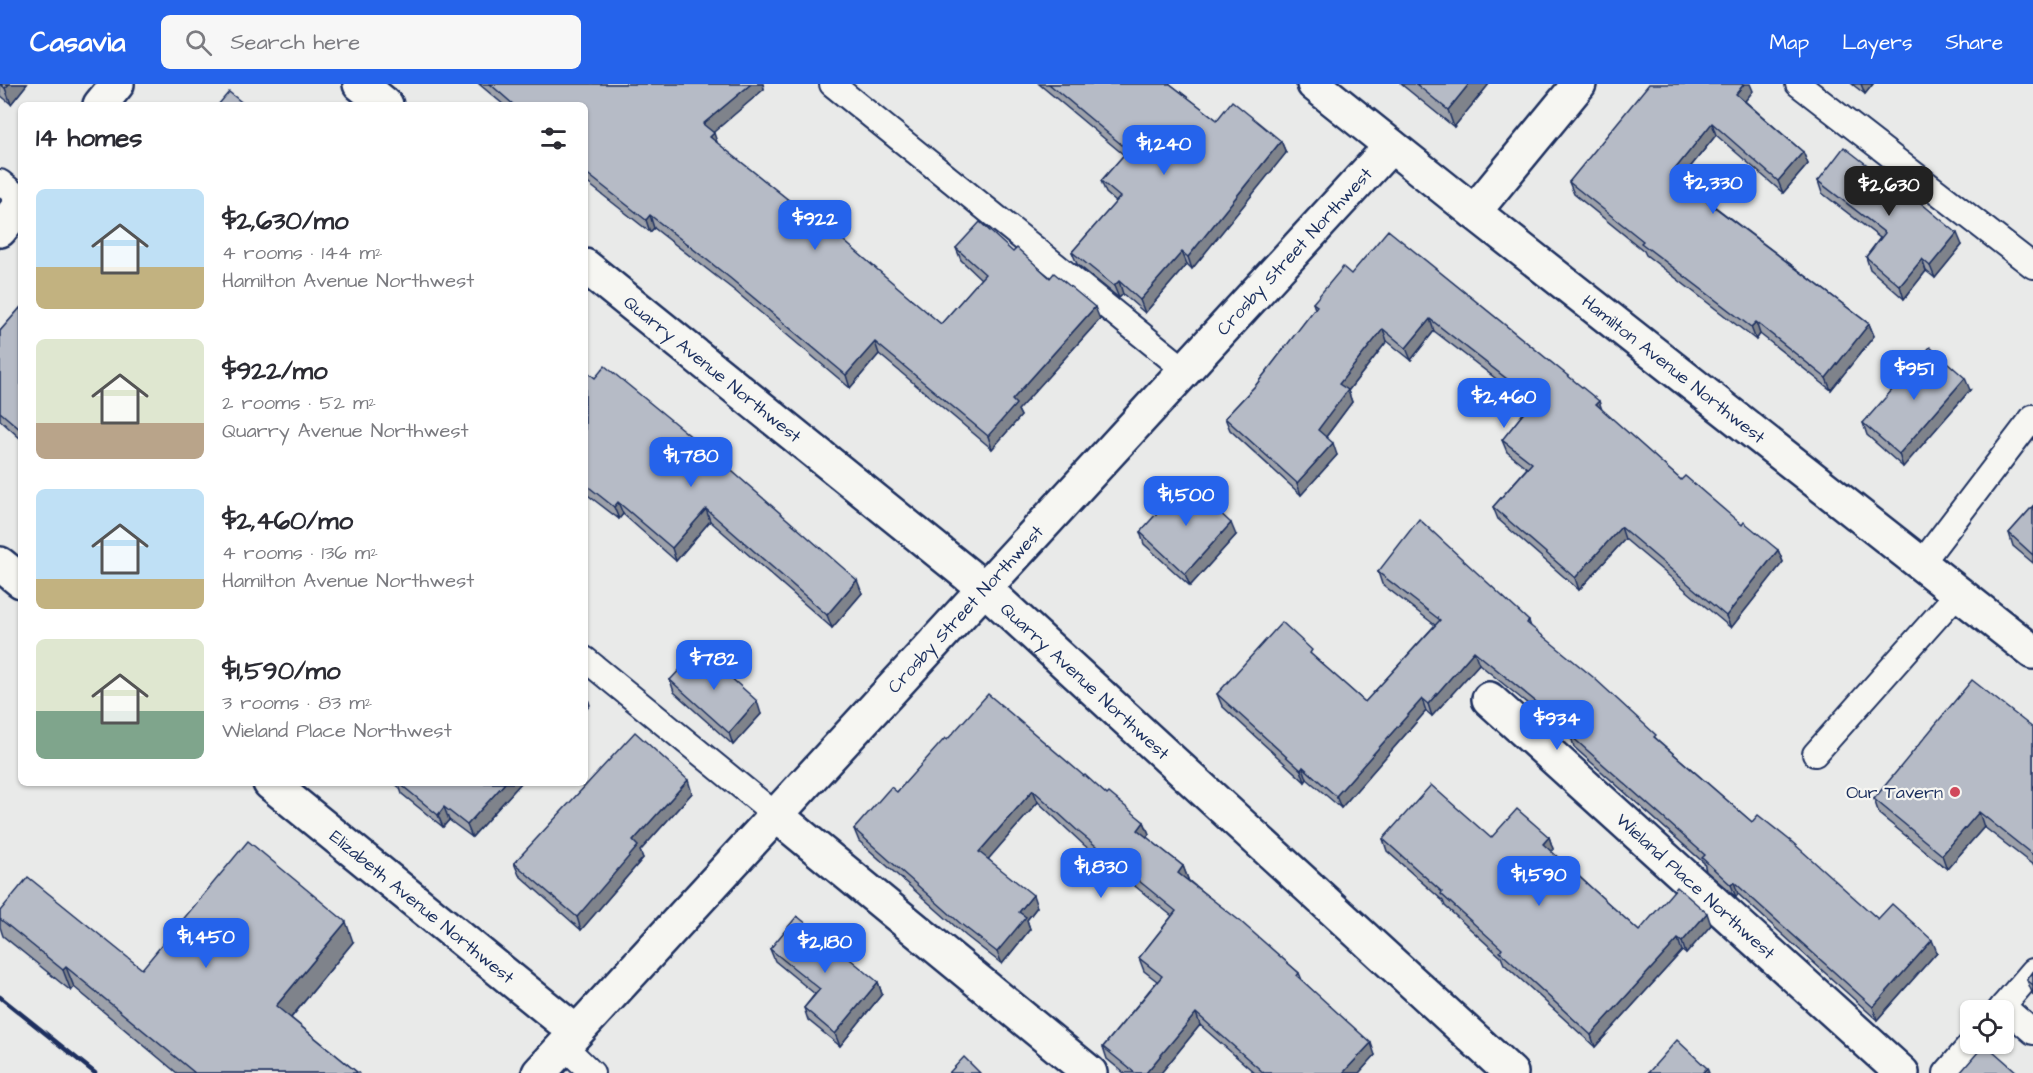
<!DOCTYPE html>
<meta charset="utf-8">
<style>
body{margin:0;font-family:"Architects Daughter",sans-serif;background:#f7f7f7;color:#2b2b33;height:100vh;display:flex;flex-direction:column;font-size:22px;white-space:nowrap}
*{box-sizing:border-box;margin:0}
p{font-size:20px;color:#7c7c81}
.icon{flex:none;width:33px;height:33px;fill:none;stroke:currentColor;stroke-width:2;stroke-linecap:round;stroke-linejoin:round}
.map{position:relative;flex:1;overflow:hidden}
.panel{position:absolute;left:18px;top:18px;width:570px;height:684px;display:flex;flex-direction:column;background:#fff;border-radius:9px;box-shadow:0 2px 4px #0004}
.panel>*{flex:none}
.tools{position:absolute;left:1960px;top:916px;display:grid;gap:12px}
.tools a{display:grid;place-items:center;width:54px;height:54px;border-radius:9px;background:#fff;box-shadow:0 2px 4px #0004;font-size:30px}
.price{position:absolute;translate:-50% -51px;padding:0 14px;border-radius:12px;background:#2563eb;color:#fff;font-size:20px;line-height:39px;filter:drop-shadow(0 2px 3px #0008)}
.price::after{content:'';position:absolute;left:50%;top:36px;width:18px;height:14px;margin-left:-9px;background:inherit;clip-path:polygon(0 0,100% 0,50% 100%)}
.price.current{background:#222;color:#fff}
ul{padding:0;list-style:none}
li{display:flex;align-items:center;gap:18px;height:150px;padding:0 18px}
li span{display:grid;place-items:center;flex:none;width:168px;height:120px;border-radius:9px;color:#555}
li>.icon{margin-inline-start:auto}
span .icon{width:72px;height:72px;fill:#fffc;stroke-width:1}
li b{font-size:26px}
h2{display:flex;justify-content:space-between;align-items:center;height:72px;padding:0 18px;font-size:26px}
header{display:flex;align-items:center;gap:36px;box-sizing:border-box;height:84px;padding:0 30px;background:#2563eb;color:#fff}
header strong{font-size:28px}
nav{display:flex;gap:33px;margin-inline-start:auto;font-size:21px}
.search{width:420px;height:54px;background:#f7f7f7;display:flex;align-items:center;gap:15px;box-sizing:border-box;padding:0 21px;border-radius:9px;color:#7c7c81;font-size:22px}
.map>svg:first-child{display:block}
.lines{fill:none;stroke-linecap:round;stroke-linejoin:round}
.lane-casing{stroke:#1b2f5e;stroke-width:28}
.street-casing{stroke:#1b2f5e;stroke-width:38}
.lane{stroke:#f6f6f2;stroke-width:24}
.street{stroke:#f6f6f2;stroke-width:33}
.rail{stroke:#1b2f5e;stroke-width:4.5}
.wall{fill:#9da1aa;stroke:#1b2f5e;stroke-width:1.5}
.shaded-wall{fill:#7f838b;stroke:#1b2f5e;stroke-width:1.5}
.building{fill:#b6bbc6;stroke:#1b2f5e;stroke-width:1.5}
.poi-dot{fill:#d1495b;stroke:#f6f6f2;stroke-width:2}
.labels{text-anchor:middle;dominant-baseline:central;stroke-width:4.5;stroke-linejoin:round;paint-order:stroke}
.street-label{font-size:18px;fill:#1b2f5e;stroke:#f6f6f2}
.poi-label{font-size:18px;fill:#1b2f5e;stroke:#f6f6f2;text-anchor:end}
</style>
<header>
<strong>Casavia</strong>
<div class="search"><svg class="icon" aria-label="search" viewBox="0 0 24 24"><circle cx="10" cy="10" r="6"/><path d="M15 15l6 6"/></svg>Search here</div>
<nav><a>Map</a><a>Layers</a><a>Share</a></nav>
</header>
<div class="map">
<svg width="2033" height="989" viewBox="0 0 2033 989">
<rect width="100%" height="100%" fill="#e9eae9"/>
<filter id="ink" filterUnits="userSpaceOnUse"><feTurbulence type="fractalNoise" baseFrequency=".0167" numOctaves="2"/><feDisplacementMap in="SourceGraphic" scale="12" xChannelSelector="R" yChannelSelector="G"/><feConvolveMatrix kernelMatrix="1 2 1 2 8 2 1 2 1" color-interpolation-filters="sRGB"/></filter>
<g filter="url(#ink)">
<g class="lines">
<g class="lane-casing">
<g id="lane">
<path d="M832 0 1185 286"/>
<path d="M1798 0 2033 182"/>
<path d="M0 98 21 115"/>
<path d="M1921 480 2033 333"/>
<path d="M585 575 776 731"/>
<path d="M1815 670 1958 509"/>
<path d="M2003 922 2033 887"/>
<path d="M1999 927 2003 922 2033 948"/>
<path d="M564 962 592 989"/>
<path d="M1946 989 1971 960"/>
</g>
</g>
<g class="street-casing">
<g id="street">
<path d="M360 0 386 21"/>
<path id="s1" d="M1314 0 1474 128 2033 568"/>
<path d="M100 21 117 0"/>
<path d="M1474 128 1579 0"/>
<path d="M0 146 21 120"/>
<path id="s2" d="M585 182 985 505 1511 989"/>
<path d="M0 480 21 497"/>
<path id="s3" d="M1489 615 1902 989"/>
<path id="s4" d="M270 699 576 948"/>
<path d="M776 731 1090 989"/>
<path id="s5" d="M539 989 1391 62"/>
</g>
</g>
<use href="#lane" class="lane"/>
<use href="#street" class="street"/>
<path class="rail" d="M0 913 95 989"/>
</g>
<g class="wall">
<path d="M0 0H27L11 20 0 11Z"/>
<path d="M479 0H763L764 5 713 48 717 59 941 240 981 195 961 176 956 164 1013 168 1050 194 1100 235 1018 326 1021 332 992 365 879 270 850 304 735 207 654 144 650 148 585 97V21H504Z"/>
<path d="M1039 0H1170L1217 36 1281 57 1286 69 1192 185 1187 180 1145 229 1123 210 1119 214 1077 180 1072 168 1116 118 1106 109 1101 97 1124 71Z"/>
<path d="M1401 0H1489L1454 43Z"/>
<path d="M1852 0H1873L1865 10Z"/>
<path d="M1753 7 1745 17 1803 68 1808 80 1783 109 1716 51 1680 96 1869 240 1874 252 1831 306 1760 250 1756 256 1646 171 1644 167 1574 110 1569 98Z"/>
<path d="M1818 97 1962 161 1935 194 1926 187 1904 215 1870 185 1866 173 1880 154 1822 109Z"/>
<path d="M1351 190 1602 326 1681 396 1742 441 1778 466 1783 478 1731 544 1625 455 1579 506 1498 435 1493 423 1527 384 1507 368 1502 356 1530 321 1434 247 1411 276 1387 257 1348 307 1352 318 1326 353 1337 371 1301 411 1230 346 1225 334 1256 301 1315 225 1313 219Z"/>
<path d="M21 223V355L0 336V247Z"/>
<path d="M585 286 862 509 832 544 710 437 676 477 623 430 619 435 585 409Z"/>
<path d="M1970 306 1903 383 1867 351 1863 339Z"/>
<path d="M2033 422V479L2013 462 2009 449Z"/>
<path d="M1140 448 1236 451 1190 502 1144 460Z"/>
<path d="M1378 488 1529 537 1531 543 1659 657 1752 738 1878 835 1937 868 1877 936 1738 810 1736 813 1706 787 1704 779 1574 663 1572 656 1479 580 1432 632 1426 627 1341 724 1307 695 1305 698 1222 622 1217 610 1315 574 1365 618 1435 541 1382 500Z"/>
<path d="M670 596 761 630 733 661 674 608Z"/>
<path d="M2033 644V781L1984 743 1947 785 1879 730 1874 715Z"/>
<path d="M947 656 1084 692 1107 711 1144 738 1149 750 1146 753 1183 782 1188 795H1187L1299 889 1302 896 1375 971 1359 989H1255L1200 941 1161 989H1124L1107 975 1103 963 1157 897 1144 887 1139 874 1172 832 1084 761 1038 718 988 775 1037 823 1027 836 1030 845 1002 880 966 852 859 757 854 745 897 708Z"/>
<path d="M394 699H521L472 753 449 736 443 743 402 710 400 704Z"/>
<path d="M692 709 640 767 643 774 581 846 519 791 514 779Z"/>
<path d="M1549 753 1553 765 1551 767 1639 847 1711 841 1686 870 1682 867 1595 963 1504 880 1501 873 1445 822 1443 817 1387 767 1383 755Z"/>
<path d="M0 827 142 885 353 858 291 934 358 989H177L74 903 71 907 3 852 0 843Z"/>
<path d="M770 865 878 898 882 910 840 962 808 936 804 924 815 910 775 877Z"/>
<path d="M2033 888V911L2027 896Z"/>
</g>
<g class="shaded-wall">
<path d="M9 0H27L11 20 5 4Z"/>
<path d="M751 0H763L764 5 708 53 703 40Z"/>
<path d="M1469 0H1489L1454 43 1448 26Z"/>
<path d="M1744 0H1750L1753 7 1741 22 1736 10Z"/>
<path d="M1861 0H1873L1865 10Z"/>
<path d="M1712 39 1716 51 1675 102 1671 90Z"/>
<path d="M714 49 718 61 710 53Z"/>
<path d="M1281 57 1286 69 1192 185 1188 173Z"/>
<path d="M1803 68 1808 80 1783 109 1778 97Z"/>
<path d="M650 131 654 144 650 148 646 136Z"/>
<path d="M1957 149 1962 161 1935 194 1930 182Z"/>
<path d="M1182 168 1187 180 1145 229 1140 216Z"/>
<path d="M1922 175 1926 187 1904 215 1900 202Z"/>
<path d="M1119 197 1123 210 1119 214 1114 202Z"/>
<path d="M1095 223 1100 235 1018 326 1021 332 992 365 988 352 1012 316Z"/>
<path d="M1430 235 1434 247 1411 276 1406 264Z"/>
<path d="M1756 238 1760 250 1756 256 1751 243Z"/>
<path d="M1869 240 1874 252 1831 306 1826 294Z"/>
<path d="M1383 245 1387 257 1348 307 1352 318 1322 358 1318 346 1339 300Z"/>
<path d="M875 258 879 270 850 304 846 291Z"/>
<path d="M1965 294 1970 306 1903 383 1899 370Z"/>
<path d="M1599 317 1603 329 1596 320Z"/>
<path d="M1333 359 1337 371 1301 411 1297 399Z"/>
<path d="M618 418 623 430 619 435 614 423Z"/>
<path d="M706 425 710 437 676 477 672 464Z"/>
<path d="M1231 439 1236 451 1190 502 1185 490Z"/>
<path d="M1621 443 1625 455 1579 506 1575 494Z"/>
<path d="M1778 466 1783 478 1731 544 1726 532Z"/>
<path d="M857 496 862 509 832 544 827 531Z"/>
<path d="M1474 567 1479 580 1432 632 1428 620Z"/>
<path d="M586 609 590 621 585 627V610Z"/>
<path d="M1422 615 1426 627 1341 724 1336 712Z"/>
<path d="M757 617 761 630 733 661 729 649Z"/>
<path d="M1303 683 1307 695 1305 698 1301 686Z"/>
<path d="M688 696 692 709 640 767 643 774 581 846 577 833 633 757Z"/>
<path d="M505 699H521L472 753 467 741Z"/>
<path d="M1033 706 1038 718 984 780 979 768Z"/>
<path d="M444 723 449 736 443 743 438 731Z"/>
<path d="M1979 728 1984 743 1947 785 1942 771Z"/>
<path d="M1144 738 1149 750 1142 758 1138 746Z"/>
<path d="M1549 753 1553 765 1547 772 1543 760Z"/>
<path d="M1183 782 1188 795 1183 801 1178 789Z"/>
<path d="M1734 798 1738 810 1736 813 1731 801Z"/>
<path d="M1033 811 1037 823 1027 836 1030 845 1002 880 997 868 1019 828Z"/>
<path d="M1707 829 1711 841 1686 870 1682 858Z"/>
<path d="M346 838 353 858 284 942 276 922Z"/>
<path d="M1678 855 1682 867 1595 963 1591 951Z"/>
<path d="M1932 856 1937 868 1877 936 1873 923Z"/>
<path d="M66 883 74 903 71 907 63 886Z"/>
<path d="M878 898 882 910 840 962 835 950Z"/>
<path d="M1196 929 1200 941 1161 989H1146Z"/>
<path d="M1371 959 1375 971 1359 989H1343Z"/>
<path d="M1707 984 1709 989H1702Z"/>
</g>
<g class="building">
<path d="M0 0H9L5 4Z"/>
<path d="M490 0H751L703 40 714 49 710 53 835 153 837 151 941 240 985 190 956 164 980 138 1013 168 1017 164 1050 194 1054 189 1095 223 1012 316 1016 320 988 352 875 258 846 291 730 194 650 131 646 136 585 88V21H514Z"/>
<path d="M1049 0H1170L1217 36 1232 17 1281 57 1188 173 1182 168 1140 216 1119 197 1114 202 1072 168 1120 113 1101 97 1128 66Z"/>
<path d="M1416 0H1469L1448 26Z"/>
<path d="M1649 0H1744L1736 10 1803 68 1778 97 1712 39 1671 90 1869 240 1826 294 1756 238 1751 243 1641 159 1643 157 1569 98Z"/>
<path d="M229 8 245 21H218Z"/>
<path d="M1844 63 1915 118 1916 115 1957 149 1930 182 1922 175 1900 202 1866 173 1885 149 1818 97Z"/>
<path d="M1388 146 1599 317 1596 320 1681 396 1685 392 1742 441 1744 438 1778 466 1726 532 1621 443 1575 494 1493 423 1532 379 1502 356 1534 316 1430 235 1406 264 1383 245 1339 300 1348 306 1318 346 1333 359 1297 399 1225 334 1256 301 1317 222 1313 219 1343 183 1351 190Z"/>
<path d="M21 223V346L0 328V247Z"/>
<path d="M1930 263 1965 294 1899 370 1863 339Z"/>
<path d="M605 282 710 368 857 496 827 531 706 425 672 464 618 418 614 423 585 400V286L595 294Z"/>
<path d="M1186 397 1231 439 1185 490 1140 448Z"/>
<path d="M2033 422V471L2009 449Z"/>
<path d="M1419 435 1529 537 1527 539 1593 593 1656 651 1654 653 1752 738 1758 731 1792 758 1878 835 1892 820 1932 856 1873 923 1734 798 1731 801 1702 774 1705 771 1570 651 1573 648 1474 567 1428 620 1422 615 1336 712 1303 683 1301 686 1217 610 1282 538 1312 566 1310 569 1365 618 1440 536 1378 488Z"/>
<path d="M699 565 757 617 729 649 670 596Z"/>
<path d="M1972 596 2033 644V771L1979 728 1942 771 1874 715Z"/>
<path d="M988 610 1084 692 1085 691 1107 711 1109 709 1144 738 1138 746 1183 782 1178 789 1240 837 1299 889 1297 892 1371 959 1343 989H1264L1196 929 1146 989H1135L1103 963 1162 892 1139 874 1176 827 1080 749 1033 706 979 768 1033 811 1019 828 1026 833 997 868 961 840 854 745 891 703 897 708 945 654 947 656Z"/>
<path d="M635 648 688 696 633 757 638 762 577 833 514 779Z"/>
<path d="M399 699H505L467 741 444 723 438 731Z"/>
<path d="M1431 701 1491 754 1517 725 1549 753 1543 760 1639 847 1677 803 1707 829 1682 858 1678 855 1591 951 1500 868 1502 865 1441 810 1442 808 1383 755Z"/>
<path d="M248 757 346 838 276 922 358 989H195L66 883 63 886 0 835V827L28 793 142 885Z"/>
<path d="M797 832 878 898 835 950 804 924 820 905 770 865Z"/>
<path d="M2033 888V901L2027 896Z"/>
<path d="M1677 956 1707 984 1702 989H1648Z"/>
<path d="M1985 960 2018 989H1960Z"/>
<path d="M964 973 980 989H949Z"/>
</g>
</g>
<circle class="poi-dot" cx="1955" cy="708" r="6"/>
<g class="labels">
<g class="street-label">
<text stroke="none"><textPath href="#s5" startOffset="1116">Crosby Street Northwest</textPath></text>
<text stroke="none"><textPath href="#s2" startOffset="164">Quarry Avenue Northwest</textPath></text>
<text stroke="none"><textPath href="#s1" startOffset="459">Hamilton Avenue Northwest</textPath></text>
<text stroke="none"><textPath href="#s5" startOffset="630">Crosby Street Northwest</textPath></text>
<text stroke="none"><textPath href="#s2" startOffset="650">Quarry Avenue Northwest</textPath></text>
<text stroke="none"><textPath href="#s3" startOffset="279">Wieland Place Northwest</textPath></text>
<text stroke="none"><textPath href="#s4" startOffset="196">Elizabeth Avenue Northwest</textPath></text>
</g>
<g class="poi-label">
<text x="1943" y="708">Our Tavern</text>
</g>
</g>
</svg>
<div class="tools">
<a><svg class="icon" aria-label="locate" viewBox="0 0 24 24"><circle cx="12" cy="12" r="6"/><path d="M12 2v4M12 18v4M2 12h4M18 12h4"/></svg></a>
</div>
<b class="price" style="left:1164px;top:92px">$1,240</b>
<b class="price" style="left:1713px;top:131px">$2,330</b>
<b class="price current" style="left:1889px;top:133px">$2,630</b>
<b class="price" style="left:815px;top:167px">$922</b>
<b class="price" style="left:1914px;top:317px">$951</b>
<b class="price" style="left:1504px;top:345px">$2,460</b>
<b class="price" style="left:691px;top:404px">$1,780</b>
<b class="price" style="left:1186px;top:443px">$1,500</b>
<b class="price" style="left:714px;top:607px">$782</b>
<b class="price" style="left:1557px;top:667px">$934</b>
<b class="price" style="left:1101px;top:815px">$1,830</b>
<b class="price" style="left:1539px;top:823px">$1,590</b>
<b class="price" style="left:206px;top:885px">$1,450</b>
<b class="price" style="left:825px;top:890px">$2,180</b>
<section class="panel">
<h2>14 homes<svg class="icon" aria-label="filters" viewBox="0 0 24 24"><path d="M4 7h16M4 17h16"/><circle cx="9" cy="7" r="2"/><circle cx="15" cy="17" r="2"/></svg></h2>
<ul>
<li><span style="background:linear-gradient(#bfe0f5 65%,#c2b280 0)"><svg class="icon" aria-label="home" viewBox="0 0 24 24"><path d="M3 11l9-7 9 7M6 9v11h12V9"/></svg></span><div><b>$2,630/mo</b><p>4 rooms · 144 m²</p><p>Hamilton Avenue Northwest</p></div></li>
<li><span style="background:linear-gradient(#dfe7d0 70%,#b9a48a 0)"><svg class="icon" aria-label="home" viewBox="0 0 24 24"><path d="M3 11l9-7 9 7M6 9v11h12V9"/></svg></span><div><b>$922/mo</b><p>2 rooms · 52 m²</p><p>Quarry Avenue Northwest</p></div></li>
<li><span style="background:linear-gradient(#bfe0f5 75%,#c2b280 0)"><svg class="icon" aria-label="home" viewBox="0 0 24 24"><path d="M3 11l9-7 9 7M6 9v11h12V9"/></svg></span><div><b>$2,460/mo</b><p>4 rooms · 136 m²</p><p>Hamilton Avenue Northwest</p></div></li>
<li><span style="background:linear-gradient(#dfe7d0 60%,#7fa58c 0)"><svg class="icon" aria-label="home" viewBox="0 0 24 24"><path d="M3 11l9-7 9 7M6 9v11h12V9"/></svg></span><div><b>$1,590/mo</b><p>3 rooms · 83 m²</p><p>Wieland Place Northwest</p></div></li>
</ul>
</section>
</div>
